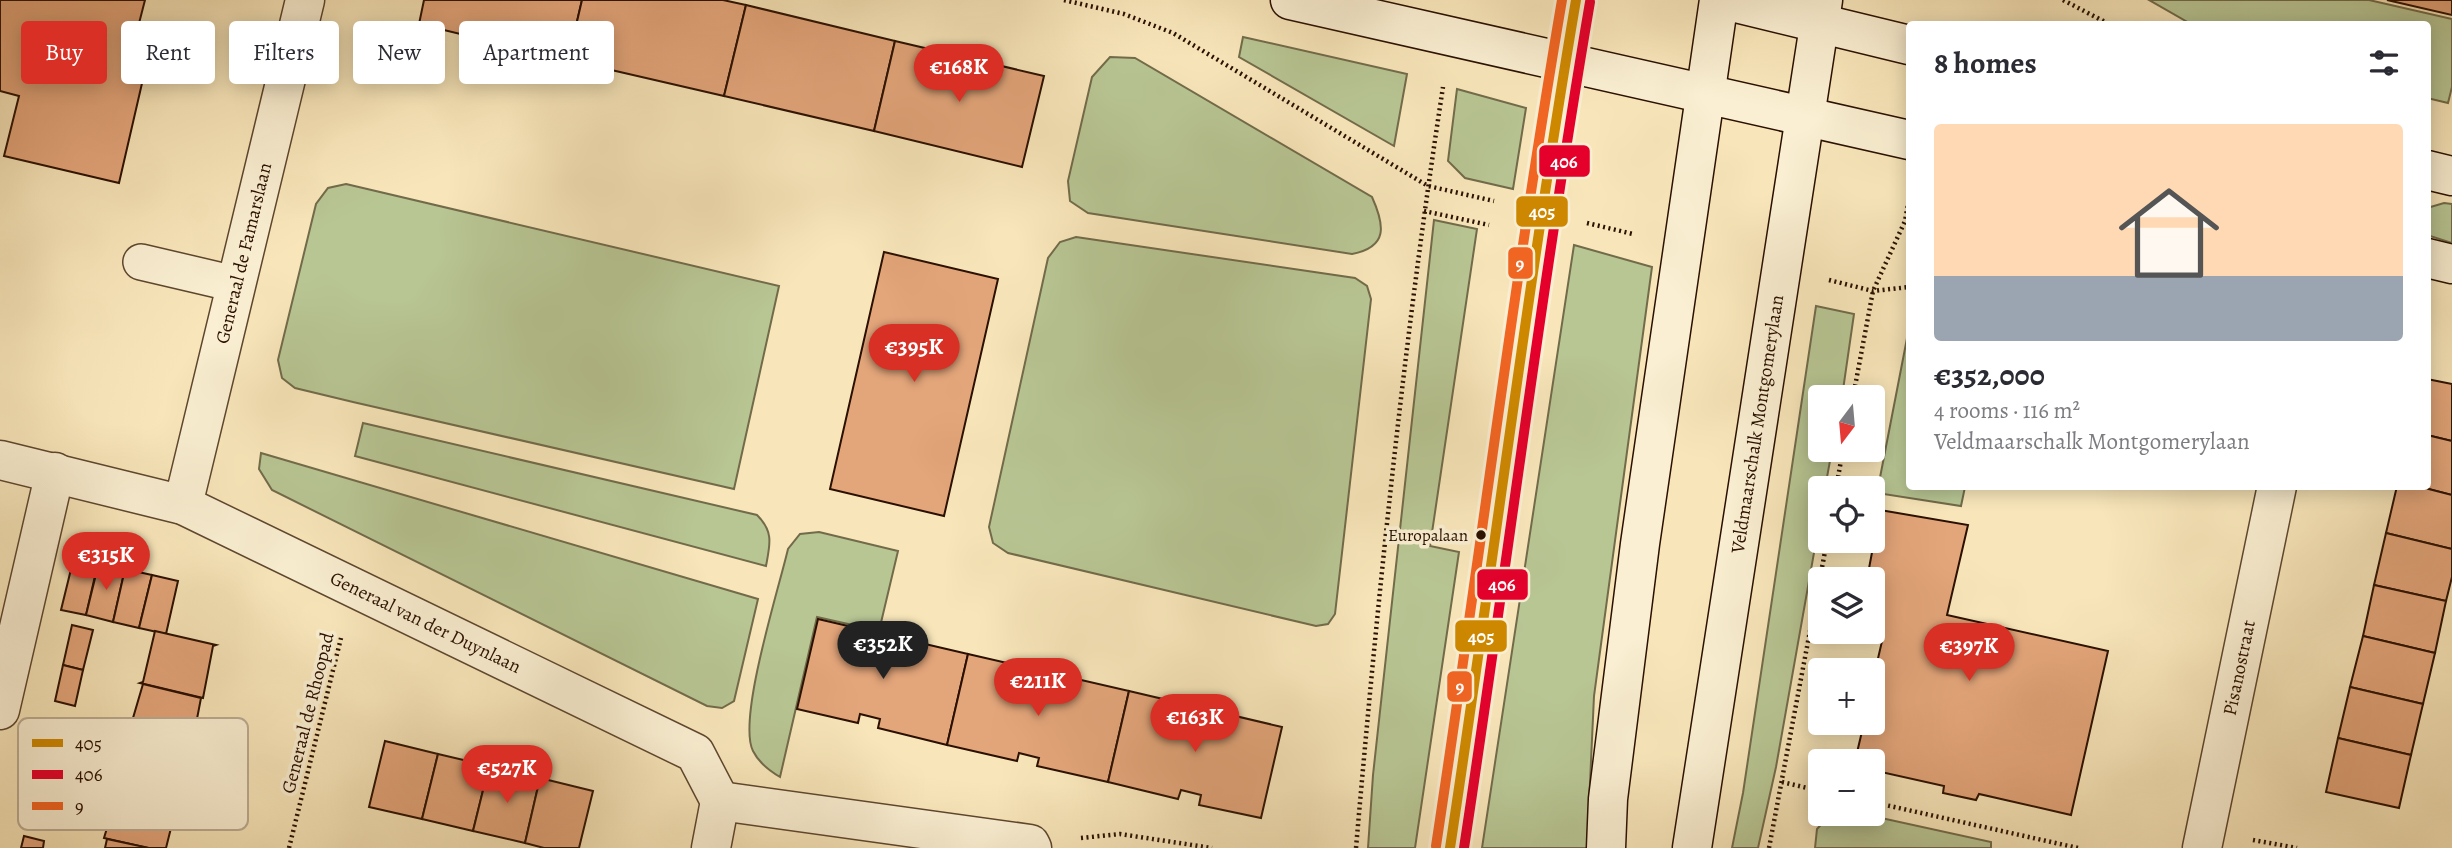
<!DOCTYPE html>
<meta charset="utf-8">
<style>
body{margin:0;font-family:Alegreya,serif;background:#f7f7f7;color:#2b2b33;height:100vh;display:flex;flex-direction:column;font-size:26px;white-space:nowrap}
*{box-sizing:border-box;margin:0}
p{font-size:23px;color:#7c7c81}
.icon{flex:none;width:38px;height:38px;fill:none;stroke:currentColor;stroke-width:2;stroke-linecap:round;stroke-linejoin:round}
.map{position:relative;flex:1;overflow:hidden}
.drawer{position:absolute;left:1906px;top:21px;width:525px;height:469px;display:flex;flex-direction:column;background:#fff;border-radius:7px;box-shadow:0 4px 18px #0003}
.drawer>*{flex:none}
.top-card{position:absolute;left:21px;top:21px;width:665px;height:63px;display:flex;gap:14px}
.needle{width:46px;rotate:196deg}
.controls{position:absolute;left:1808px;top:385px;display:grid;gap:14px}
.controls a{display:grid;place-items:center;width:77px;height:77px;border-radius:7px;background:#fff;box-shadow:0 4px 18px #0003;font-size:35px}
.price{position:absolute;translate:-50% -60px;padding:0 16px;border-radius:24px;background:#d93025;color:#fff;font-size:23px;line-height:46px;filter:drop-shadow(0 2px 4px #0008)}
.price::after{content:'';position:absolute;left:50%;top:42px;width:21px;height:16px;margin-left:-10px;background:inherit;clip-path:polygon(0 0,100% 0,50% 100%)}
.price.current{background:#222;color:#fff}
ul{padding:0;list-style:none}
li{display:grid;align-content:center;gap:14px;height:371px;padding:0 28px}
li span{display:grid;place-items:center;height:217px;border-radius:7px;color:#555}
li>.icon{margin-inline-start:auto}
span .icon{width:126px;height:126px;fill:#fffc;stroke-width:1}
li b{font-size:30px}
h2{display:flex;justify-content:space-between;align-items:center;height:84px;padding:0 28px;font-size:30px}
.chip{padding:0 24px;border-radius:7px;background:#fff;box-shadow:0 4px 18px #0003;font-size:24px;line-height:63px}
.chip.current{background:#d93025;color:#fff}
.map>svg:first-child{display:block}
.green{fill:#b8c694;stroke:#726b4a;stroke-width:2}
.building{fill:#e3a57a;stroke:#2b1000;stroke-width:2}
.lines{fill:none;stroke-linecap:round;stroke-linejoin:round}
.service-casing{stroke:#5e462e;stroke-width:38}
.minor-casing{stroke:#5e462e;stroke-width:41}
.tertiary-casing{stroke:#5e462e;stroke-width:41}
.secondary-casing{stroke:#2b1000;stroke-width:41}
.path{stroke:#2b1000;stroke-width:4.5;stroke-dasharray:2 3.5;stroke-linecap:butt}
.service{stroke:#faefd2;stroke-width:35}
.minor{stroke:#faefd2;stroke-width:38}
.tertiary{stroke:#faefd2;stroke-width:38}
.secondary{stroke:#faefd2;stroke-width:38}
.bus-1-casing{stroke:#faefd2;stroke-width:16}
.bus-2-casing{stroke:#faefd2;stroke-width:16}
.bus-3-casing{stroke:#faefd2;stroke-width:16}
.bus-1{stroke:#ce8800;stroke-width:10}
.bus-2{stroke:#e4002b;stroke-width:10}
.bus-3{stroke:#f26522;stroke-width:10}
.bus-dot{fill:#2b1000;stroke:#faefd2;stroke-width:2.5}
.labels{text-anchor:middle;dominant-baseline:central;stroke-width:7;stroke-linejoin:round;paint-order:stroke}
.bus-label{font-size:17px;fill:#2b1000;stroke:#faefd2;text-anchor:end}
.street-label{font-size:19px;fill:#2b1000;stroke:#faefd2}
.key{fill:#faefd2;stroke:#bcac93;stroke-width:2}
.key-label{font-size:19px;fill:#2b1000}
.line-badge{stroke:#faefd2;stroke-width:2.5}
.badge-label{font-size:19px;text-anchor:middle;font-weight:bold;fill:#fff}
</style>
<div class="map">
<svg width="2452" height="848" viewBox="0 0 2452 848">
<rect width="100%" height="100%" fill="#f8e6ba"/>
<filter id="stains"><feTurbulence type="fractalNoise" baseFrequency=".00286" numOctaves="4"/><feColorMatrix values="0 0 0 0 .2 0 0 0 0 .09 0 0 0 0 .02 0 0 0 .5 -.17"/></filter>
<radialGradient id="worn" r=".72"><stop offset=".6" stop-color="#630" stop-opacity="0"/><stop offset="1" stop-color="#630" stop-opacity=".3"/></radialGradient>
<g class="green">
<path d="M2149 0H2369L2452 19V87L2448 103 2427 98V24H2191Z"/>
<path d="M1243 37 1407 74 1394 146 1239 57Z"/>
<path d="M1110 57 1135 58 1372 197C1385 226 1388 247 1352 254L1088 213 1070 201 1068 181 1092 77Z"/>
<path d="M1457 89 1526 108 1513 189 1465 178 1448 161Z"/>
<path d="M346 184 779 286 734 489 353 402 295 388 282 378 278 360 316 204 328 188Z"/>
<path d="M2444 203 2452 204V243L2427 235V208Z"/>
<path d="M1434 220 1477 229 1430 546 1459 552 1415 848H1368L1373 775Z"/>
<path d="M1076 237 1355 278 1367 286 1371 299 1335 614 1328 624 1316 626 1008 553 993 543 989 527 1048 258 1060 242Z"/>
<path d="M1574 245 1652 267 1594 696 1587 848H1482Z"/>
<path d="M1816 306 1854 314 1842 397H1820V450H1832L1825 488H1820V519L1776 767 1758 848H1732L1743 793Z"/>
<path d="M1909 328V486L1965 487 1961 506 1877 493Z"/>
<path d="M363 423 757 515C774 532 770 544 766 566L355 456Z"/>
<path d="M261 453 758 599 734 701 722 708 707 706 272 490 259 469Z"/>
<path d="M819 532 898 551 879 631 817 617 780 777C768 770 759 763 753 751 737 720 779 588 788 549L800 534Z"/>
<path d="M1831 814H1863L1991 842V848H1815L1817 829Z"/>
</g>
<g class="building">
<path d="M0 0H145L136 35 152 40 119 183 4 156 19 96 0 91Z"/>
<path d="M424 0H582L568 60 419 24Z"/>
<path d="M582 0H723L746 5 724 96 568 60Z"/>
<path d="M2387 0H2452V15Z"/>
<path d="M746 5 895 41 874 131 724 96Z"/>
<path d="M895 41 1044 76 1022 167 874 131Z"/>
<path d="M884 252 998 279 944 516 830 489Z"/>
<path d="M2427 379 2452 384V441L2427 435Z"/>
<path d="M2427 435 2452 441V495L2417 486H2427Z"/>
<path d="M2397 486H2417L2452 495V549L2386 533Z"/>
<path d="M1880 510 1968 525 1947 615 2108 651 2071 815 1979 794 1976 800 1943 793 1944 786 1872 770V761H1855L1864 723H1872V684L1883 637 1861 632H1872V579H1867Z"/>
<path d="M2386 533 2452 549V577L2446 601 2374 585Z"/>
<path d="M74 557 98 563 86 615 61 610Z"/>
<path d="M99 562 125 569 113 622 86 615Z"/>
<path d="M125 569 152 575 139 628 113 622Z"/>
<path d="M152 575 178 581 166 634 139 628Z"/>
<path d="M2374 585 2446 601 2435 653 2363 636Z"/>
<path d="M818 619 968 654 947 745 878 728 880 719 860 714 858 723 797 709Z"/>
<path d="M72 625 93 630 83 670 63 665Z"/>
<path d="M155 631 216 645 213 646 203 698 140 683 143 682Z"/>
<path d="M2363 636 2435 653 2423 704 2350 687Z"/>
<path d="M968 654 1129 691 1108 782 1037 766 1039 758 1019 753 1017 761 947 745Z"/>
<path d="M63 665 83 670 75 706 55 701Z"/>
<path d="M143 684 201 698 191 750 128 735Z"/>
<path d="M2350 687 2423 704 2411 755 2338 738Z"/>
<path d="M1129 691 1282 727 1261 818 1199 805 1201 795 1181 790 1178 799 1108 782Z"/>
<path d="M2338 738 2411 755 2399 808 2326 792Z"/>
<path d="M385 741 438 754 422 819 369 807Z"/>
<path d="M438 754 489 766 473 831 422 819Z"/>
<path d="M489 766 540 778 525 843 473 831Z"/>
<path d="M540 778 593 791 579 848H544L525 843Z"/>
<path d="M119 788 178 800 166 848H148L104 838Z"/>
<path d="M24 836 44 841 43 848H21Z"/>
<path d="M107 839 149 848H105Z"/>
</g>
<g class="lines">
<g class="service-casing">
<g id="service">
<path d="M141 262 235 284"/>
<path d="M1450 848 1493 565 1540 212 1576 0"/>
</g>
</g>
<g class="minor-casing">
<g id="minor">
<path id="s1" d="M0 460 183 505 695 753 720 801 711 848"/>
<path id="s2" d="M183 505 305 0"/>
<path d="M0 710 55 472"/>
<path d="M720 801 1030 844 1032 848"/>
</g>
</g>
<g class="tertiary-casing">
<g id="tertiary">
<path id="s3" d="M2202 848 2277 486"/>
</g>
</g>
<g class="secondary-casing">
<g id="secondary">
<path d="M1290 0 1909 140"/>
<path d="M1724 0 1909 45"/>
<path d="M2427 170 2452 176"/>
<path d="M2427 258 2452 264"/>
<path d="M1606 848 1608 799 1640 544 1719 0"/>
<path id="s4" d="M1692 848 1823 0"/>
</g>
</g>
<g class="path">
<path d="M1064 0 1124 14 1173 33 1428 186 1494 201"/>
<path d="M2063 0 2109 24"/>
<path d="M1424 211 1489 225"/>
<path d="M1587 223 1633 234"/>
<path d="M1829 280 1873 291 1909 287"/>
<path d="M1853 397 1873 291 1905 221 1909 199"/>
<path d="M1836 488 1843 450"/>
<path d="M1782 782 1820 791"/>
<path d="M1872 802 2078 848"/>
<path d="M1081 838 1120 834 1212 848"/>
<path d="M2253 840 2297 848"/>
<path d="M289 848 341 638"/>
<path d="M1356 848C1378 594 1404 340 1443 87"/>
<path d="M1769 848 1827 541"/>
</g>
<use href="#service" class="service"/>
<use href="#minor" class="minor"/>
<use href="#tertiary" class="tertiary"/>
<use href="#secondary" class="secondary"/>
<g class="bus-1-casing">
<path id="bus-1" d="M1450 848C1493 565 1528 282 1576 0"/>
</g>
<g class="bus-2-casing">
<path id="bus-2" d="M1464 848C1507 566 1542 283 1590 2"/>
</g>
<g class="bus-3-casing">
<path id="bus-3" d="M1436 846C1479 564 1514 281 1562 0"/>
</g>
<use href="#bus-1" class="bus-1"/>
<use href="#bus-2" class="bus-2"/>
<use href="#bus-3" class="bus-3"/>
</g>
<circle class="bus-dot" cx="1481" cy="535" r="6"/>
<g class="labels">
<g class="bus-label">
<text x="1468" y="535">Europalaan</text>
</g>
<g class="street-label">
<text stroke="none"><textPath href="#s2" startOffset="259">Generaal de Famarslaan</textPath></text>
<text stroke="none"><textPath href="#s4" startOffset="429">Veldmaarschalk Montgomerylaan</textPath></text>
<text stroke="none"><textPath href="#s1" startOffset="458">Generaal van der Duynlaan</textPath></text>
<text stroke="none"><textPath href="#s3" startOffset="184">Pisanostraat</textPath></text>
<text transform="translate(308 713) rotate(-76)">Generaal de Rhoopad</text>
</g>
</g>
<rect x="18" y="718" width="230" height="112" rx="10" class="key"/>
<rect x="32" y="739" width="31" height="8" fill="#ce8800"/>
<rect x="32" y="770" width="31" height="9" fill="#e4002b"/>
<rect x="32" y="802" width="31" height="8" fill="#f26522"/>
<g class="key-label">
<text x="75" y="750">405</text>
<text x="75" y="781">406</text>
<text x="75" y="813">9</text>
</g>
<g class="line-badge">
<rect x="1538" y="144" width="53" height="34" rx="7" fill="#e4002b"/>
<rect x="1515" y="195" width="54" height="33" rx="7" fill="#ce8800"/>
<rect x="1507" y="246" width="27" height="34" rx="7" fill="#f26522"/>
<rect x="1476" y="568" width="53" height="33" rx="7" fill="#e4002b"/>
<rect x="1454" y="619" width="54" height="34" rx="7" fill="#ce8800"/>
<rect x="1446" y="670" width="27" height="33" rx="7" fill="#f26522"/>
</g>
<g class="badge-label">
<text x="1564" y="168">406</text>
<text x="1542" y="218">405</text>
<text x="1520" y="270">9</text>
<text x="1502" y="591">406</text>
<text x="1481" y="643">405</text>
<text x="1460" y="693">9</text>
</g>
<rect width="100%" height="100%" filter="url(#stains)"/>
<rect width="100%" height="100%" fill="url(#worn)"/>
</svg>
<div class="controls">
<a><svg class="needle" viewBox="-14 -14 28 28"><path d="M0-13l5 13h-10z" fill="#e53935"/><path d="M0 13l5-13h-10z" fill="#7c7c81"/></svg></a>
<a><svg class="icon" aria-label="locate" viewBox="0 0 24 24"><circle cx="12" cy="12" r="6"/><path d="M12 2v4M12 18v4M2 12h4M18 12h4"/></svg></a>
<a><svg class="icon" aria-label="layers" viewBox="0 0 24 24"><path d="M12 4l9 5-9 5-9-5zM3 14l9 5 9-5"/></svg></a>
<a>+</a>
<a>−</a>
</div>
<b class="price" style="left:959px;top:104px">€168K</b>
<b class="price" style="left:914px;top:384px">€395K</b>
<b class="price" style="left:106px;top:592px">€315K</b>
<b class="price current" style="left:883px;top:681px">€352K</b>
<b class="price" style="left:1969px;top:683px">€397K</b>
<b class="price" style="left:1038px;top:718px">€211K</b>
<b class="price" style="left:1195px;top:754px">€163K</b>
<b class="price" style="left:507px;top:805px">€527K</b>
<div class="top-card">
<a class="chip current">Buy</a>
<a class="chip">Rent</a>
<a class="chip">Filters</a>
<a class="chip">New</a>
<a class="chip">Apartment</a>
</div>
<section class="drawer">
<h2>8 homes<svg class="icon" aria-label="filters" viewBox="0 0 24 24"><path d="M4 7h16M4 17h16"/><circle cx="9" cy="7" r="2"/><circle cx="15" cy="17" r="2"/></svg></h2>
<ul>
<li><span style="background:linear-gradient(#ffd9b3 70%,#9aa5b1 0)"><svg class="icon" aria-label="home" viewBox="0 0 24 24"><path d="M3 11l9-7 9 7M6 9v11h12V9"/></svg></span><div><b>€352,000</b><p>4 rooms · 116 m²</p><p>Veldmaarschalk Montgomerylaan</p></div></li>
</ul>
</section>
</div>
